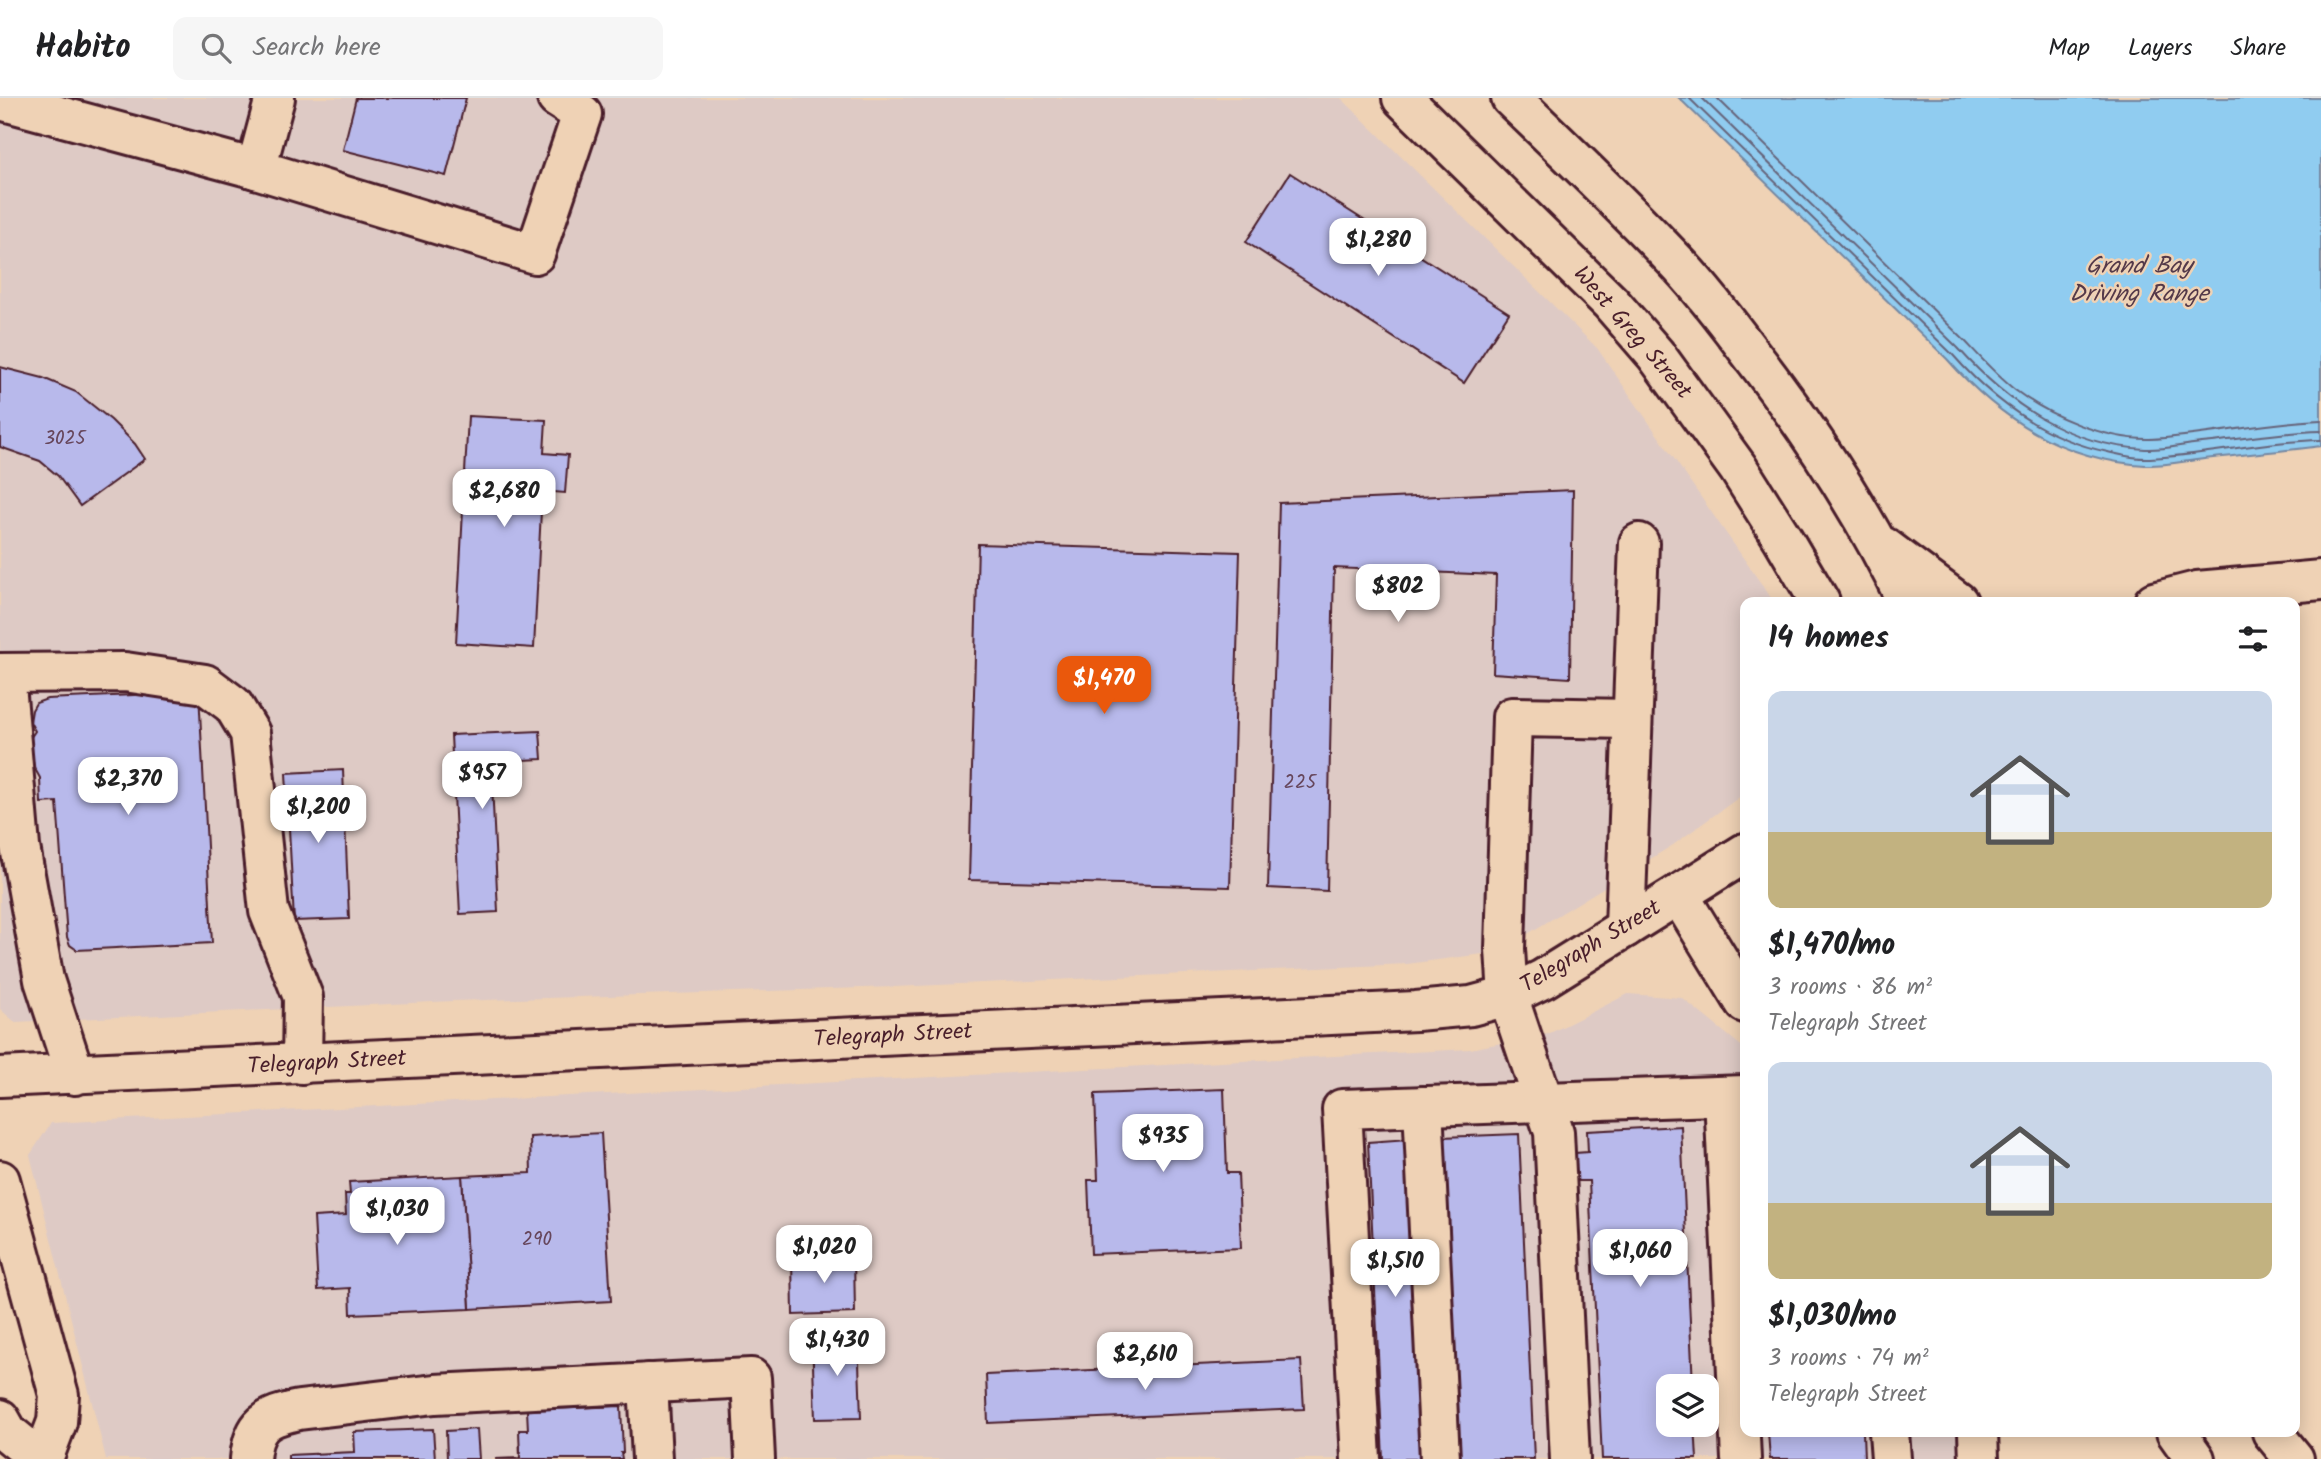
<!DOCTYPE html>
<meta charset="utf-8">
<style>
body{margin:0;font-family:Kalam,sans-serif;background:#f6f6f6;color:#202124;height:100vh;display:flex;flex-direction:column;font-size:26px;white-space:nowrap}
*{box-sizing:border-box;margin:0}
p{font-size:23px;color:#757577}
.icon{flex:none;width:38px;height:38px;fill:none;stroke:currentColor;stroke-width:2;stroke-linecap:round;stroke-linejoin:round}
.map{position:relative;flex:1;overflow:hidden}
.side{position:absolute;left:1740px;top:499px;width:560px;height:840px;display:flex;flex-direction:column;background:#fff;border-radius:14px;box-shadow:0 4px 18px #0003}
.side>*{flex:none}
.controls{position:absolute;left:1656px;top:1276px;display:grid;gap:14px}
.controls a{display:grid;place-items:center;width:63px;height:63px;border-radius:14px;background:#fff;box-shadow:0 4px 18px #0003;font-size:35px}
.price{position:absolute;translate:-50% -60px;padding:0 16px;border-radius:14px;background:#fff;color:#222;font-size:23px;line-height:46px;filter:drop-shadow(0 2px 4px #0008)}
.price::after{content:'';position:absolute;left:50%;top:42px;width:21px;height:16px;margin-left:-10px;background:inherit;clip-path:polygon(0 0,100% 0,50% 100%)}
.price.on{background:#ea580c;color:#fff}
ul{padding:0;list-style:none}
li{display:grid;align-content:center;gap:14px;height:371px;padding:0 28px}
li span{display:grid;place-items:center;height:217px;border-radius:14px;color:#555}
li>.icon{margin-inline-start:auto}
span .icon{width:126px;height:126px;fill:#fffc;stroke-width:1}
li b{font-size:30px}
h2{display:flex;justify-content:space-between;align-items:center;height:84px;padding:0 28px;font-size:30px}
header{display:flex;align-items:center;gap:42px;box-sizing:border-box;height:98px;padding:0 35px;background:#fff;border-bottom:2px solid #e0e0e0}
header strong{font-size:33px}
nav{display:flex;gap:38px;margin-inline-start:auto;font-size:24px}
.search{width:490px;height:63px;background:#f6f6f6;display:flex;align-items:center;gap:18px;box-sizing:border-box;padding:0 24px;border-radius:14px;color:#757577;font-size:26px}
.map>svg:first-child{display:block}
.built{fill:#decac5;fill-rule:evenodd}
.water{fill:#90ccf0;stroke:#7487a1;stroke-width:2}
.lines{fill:none;stroke-linecap:round;stroke-linejoin:round}
.shore{stroke:#66647a;stroke-width:2}
.building{fill:#b8b9eb;stroke:#4a1f2b;stroke-width:2}
.minor-casing{stroke:#4a1f2b;stroke-width:44}
.major-casing{stroke:#4a1f2b;stroke-width:44}
.minor{stroke:#efd2b5;stroke-width:38}
.major{stroke:#efd2b5;stroke-width:38}
.labels{text-anchor:middle;dominant-baseline:central;stroke-width:5;stroke-linejoin:round;paint-order:stroke}
.number-label{font-size:19px;fill:#66465b}
.street-label{font-size:23px;fill:#4a1f2b;stroke:#efd2b5}
.water-label{font-size:24px;font-style:italic;fill:#543949;stroke:#efd2b5}
</style>
<header>
<strong>Habito</strong>
<div class="search"><svg class="icon" aria-label="search" viewBox="0 0 24 24"><circle cx="10" cy="10" r="6"/><path d="M15 15l6 6"/></svg>Search here</div>
<nav><a>Map</a><a>Layers</a><a>Share</a></nav>
</header>
<div class="map">
<svg width="2321" height="1361" viewBox="0 0 2321 1361">
<rect width="100%" height="100%" fill="#efd2b5"/>
<filter id="ink" filterUnits="userSpaceOnUse"><feTurbulence type="fractalNoise" baseFrequency=".0143" numOctaves="2"/><feDisplacementMap in="SourceGraphic" scale="14" xChannelSelector="R" yChannelSelector="G"/><feConvolveMatrix kernelMatrix="1 2 1 2 8 2 1 2 1" color-interpolation-filters="sRGB"/></filter>
<g filter="url(#ink)">
<g class="built">
<path d="M0 0H1341L1597 250 1774 504H1745V695L1673 747 1498 854 1407 866 894 889 453 903 15 924 0 911Z"/>
<path d="M1628 896 1682 900 1745 951V1334H1957L1958 1361H106L30 1057 51 1025 1470 951 1548 936ZM1668 1288H1706V1326H1668Z"/>
</g>
<path class="water" d="M1679 0H2321V348C2282 353 2243 357 2204 361 2185 363 2164 368 2145 367 2062 362 2000 321 1947 261Z"/>
<g class="lines">
<g class="shore">
<path d="M1689 0 1952 256C1994 304 2044 341 2108 354 2121 357 2136 361 2150 360 2207 357 2264 343 2321 342"/>
<path d="M1702 0 1958 250C2008 306 2067 347 2145 351 2161 352 2178 348 2193 346 2236 342 2279 334 2321 333"/>
<path d="M1717 0 1965 243C1981 260 1996 277 2015 292 2049 318 2106 342 2150 341 2207 338 2264 324 2321 322"/>
</g>
</g>
<g class="building">
<path d="M356 0H466L446 78 343 52Z"/>
<path d="M1290 75 1509 215 1464 285 1246 144Z"/>
<path d="M0 269 43 280 76 294 111 322 135 346 145 361 80 408 58 378 40 363 0 349Z"/>
<path d="M468 318 546 322 544 355 568 357 565 395 542 393 534 550 456 545Z"/>
<path d="M1573 392 1570 580 1493 575 1496 477 1334 470 1327 793 1268 790 1279 405Z"/>
<path d="M978 446 1240 454 1230 789 969 782Z"/>
<path d="M199 594 212 845 77 852 70 847 67 839 57 704 41 705 40 680 30 662 29 642 35 633 30 624 32 612 36 605 47 601Z"/>
<path d="M540 633 542 661 482 664 483 686 492 685 498 814 460 816 451 637Z"/>
<path d="M343 672 349 821 294 823 286 675Z"/>
<path d="M1224 991 1227 1075H1238L1241 1150 1091 1156 1088 1082H1098L1095 996Z"/>
<path d="M1681 1028 1693 1288H1668V1326H1695L1697 1361H1602L1589 1083H1576L1575 1055 1588 1054 1587 1033Z"/>
<path d="M601 1035 611 1203 470 1211 462 1078 531 1075 530 1039Z"/>
<path d="M1519 1036 1534 1361H1457L1442 1039Z"/>
<path d="M1408 1041 1422 1361H1383L1368 1044Z"/>
<path d="M462 1078 470 1211 351 1216 350 1190 318 1192 314 1119 346 1117 345 1096H350L349 1084Z"/>
<path d="M854 1157 855 1215 793 1217 792 1159Z"/>
<path d="M858 1238 861 1320 815 1321 812 1240Z"/>
<path d="M1301 1262 1304 1311 988 1325 986 1277Z"/>
<path d="M621 1308 623 1355H621L622 1361H495L520 1360 519 1332H528L527 1312Z"/>
<path d="M433 1331 435 1361H288V1357L355 1354 354 1334Z"/>
<path d="M477 1331 479 1361H447L446 1333Z"/>
<path d="M1768 1334H1863L1864 1361H1770Z"/>
</g>
<g class="lines">
<g class="minor-casing">
<g id="minor">
<path d="M0 2 256 71 275 0"/>
<path d="M256 71 535 156 582 16 557 0"/>
<path d="M2154 504 2197 493 2321 482"/>
<path d="M0 575 125 574 205 586 233 607 250 635 269 813 303 899 302 966"/>
<path d="M5 575 20 749 44 882 75 977"/>
<path d="M1679 797 1745 905"/>
<path d="M1625 830 1639 445"/>
<path d="M0 979 1416 913 1471 908 1508 898 1543 881 1745 755"/>
<path d="M1724 998 1741 1361"/>
<path d="M1423 1008 1440 1361"/>
<path d="M648 1285 652 1361"/>
<path d="M1889 1334 1891 1361"/>
<path d="M1978 1334 1979 1361"/>
<path d="M250 1361C253 1326 266 1319 299 1312L435 1296 751 1280 755 1361"/>
<path d="M1361 1361 1342 1011 1745 997"/>
<path d="M1570 1361 1554 1034 1508 898 1505 851 1512 619 1632 621"/>
</g>
</g>
<g class="major-casing">
<g id="major">
<path d="M1402 0 1611 205 1656 257 1738 370 1783 441 1820 504"/>
<path d="M1511 0C1569 56 1627 111 1681 169 1705 195 1727 224 1748 252 1809 331 1864 414 1907 504"/>
<path d="M1884 449 1958 504"/>
<path d="M0 1082 59 1297 57 1324 43 1361"/>
<path d="M0 1321 8 1335 40 1361"/>
<path d="M2176 1334 2195 1361"/>
<path d="M2272 1334 2294 1361"/>
</g>
</g>
<use href="#minor" class="minor"/>
<use href="#major" class="major"/>
</g>
</g>
<g class="labels">
<g class="number-label">
<text x="65" y="341">3025</text>
<text x="1300" y="685">225</text>
<text x="537" y="1142">290</text>
</g>
<g class="street-label">
<text transform="translate(1632 235) rotate(49)">West Greg Street</text>
<text transform="translate(1591 849) rotate(-31)">Telegraph Street</text>
<text transform="translate(893 938) rotate(-3)">Telegraph Street</text>
<text transform="translate(327 965) rotate(-3)">Telegraph Street</text>
</g>
<g class="water-label">
<text x="2139" y="168">Grand Bay<tspan x="2139" dy="28">Driving Range</tspan></text>
</g>
</g>
</svg>
<div class="controls">
<a><svg class="icon" aria-label="layers" viewBox="0 0 24 24"><path d="M12 4l9 5-9 5-9-5zM3 14l9 5 9-5"/></svg></a>
</div>
<b class="price" style="left:1378px;top:180px">$1,280</b>
<b class="price" style="left:504px;top:431px">$2,680</b>
<b class="price" style="left:1398px;top:526px">$802</b>
<b class="price on" style="left:1104px;top:618px">$1,470</b>
<b class="price" style="left:482px;top:713px">$957</b>
<b class="price" style="left:128px;top:719px">$2,370</b>
<b class="price" style="left:318px;top:747px">$1,200</b>
<b class="price" style="left:1163px;top:1076px">$935</b>
<b class="price" style="left:397px;top:1149px">$1,030</b>
<b class="price" style="left:824px;top:1187px">$1,020</b>
<b class="price" style="left:1640px;top:1191px">$1,060</b>
<b class="price" style="left:1395px;top:1201px">$1,510</b>
<b class="price" style="left:837px;top:1280px">$1,430</b>
<b class="price" style="left:1145px;top:1294px">$2,610</b>
<section class="side">
<h2>14 homes<svg class="icon" aria-label="filters" viewBox="0 0 24 24"><path d="M4 7h16M4 17h16"/><circle cx="9" cy="7" r="2"/><circle cx="15" cy="17" r="2"/></svg></h2>
<ul>
<li><span style="background:linear-gradient(#c9d6e8 65%,#c2b280 0)"><svg class="icon" aria-label="home" viewBox="0 0 24 24"><path d="M3 11l9-7 9 7M6 9v11h12V9"/></svg></span><div><b>$1,470/mo</b><p>3 rooms · 86 m²</p><p>Telegraph Street</p></div></li>
<li><span style="background:linear-gradient(#c9d6e8 65%,#c2b280 0)"><svg class="icon" aria-label="home" viewBox="0 0 24 24"><path d="M3 11l9-7 9 7M6 9v11h12V9"/></svg></span><div><b>$1,030/mo</b><p>3 rooms · 74 m²</p><p>Telegraph Street</p></div></li>
</ul>
</section>
</div>
